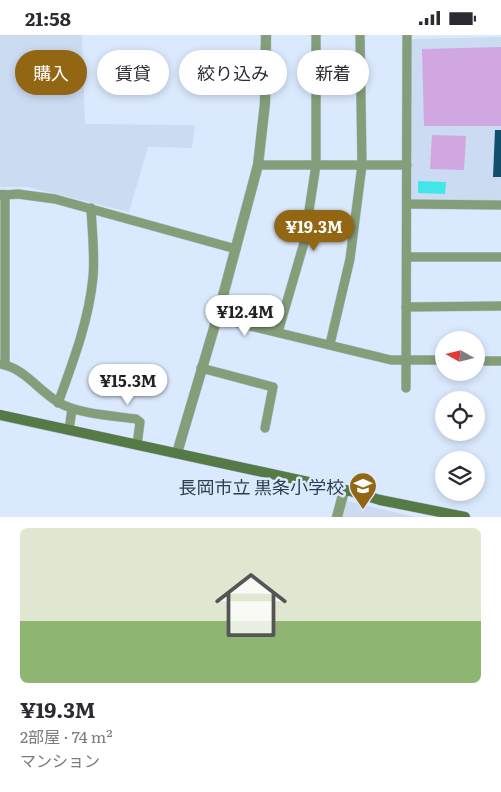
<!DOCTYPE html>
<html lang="ja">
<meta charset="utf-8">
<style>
body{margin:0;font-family:Literata,"Noto Sans JP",serif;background:#f7f7f7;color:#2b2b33;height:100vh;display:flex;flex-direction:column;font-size:19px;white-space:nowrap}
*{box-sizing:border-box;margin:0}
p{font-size:16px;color:#7c7c81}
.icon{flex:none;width:28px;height:28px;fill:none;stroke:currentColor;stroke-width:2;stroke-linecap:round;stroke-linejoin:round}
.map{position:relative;height:482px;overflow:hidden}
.drawer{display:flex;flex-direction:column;background:#fff;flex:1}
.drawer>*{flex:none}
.guide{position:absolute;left:15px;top:15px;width:471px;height:45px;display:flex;gap:10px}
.needle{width:32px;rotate:278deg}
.tools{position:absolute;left:435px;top:296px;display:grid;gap:10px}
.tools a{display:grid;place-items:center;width:50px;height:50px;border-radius:50%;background:#fff;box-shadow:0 2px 8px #0003;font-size:25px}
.price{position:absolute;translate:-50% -42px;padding:0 11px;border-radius:18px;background:#fff;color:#222;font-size:16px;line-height:32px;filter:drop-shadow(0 1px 2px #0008)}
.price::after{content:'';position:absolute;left:50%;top:30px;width:15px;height:11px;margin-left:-8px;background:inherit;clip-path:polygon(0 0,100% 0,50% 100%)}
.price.on{background:#936613;color:#fff}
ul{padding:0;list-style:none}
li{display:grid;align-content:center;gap:10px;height:265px;padding:0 20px}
li span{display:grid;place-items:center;height:155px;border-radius:8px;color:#555}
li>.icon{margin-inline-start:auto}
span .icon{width:90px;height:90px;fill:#fffc;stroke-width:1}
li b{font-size:21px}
.chip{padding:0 18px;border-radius:22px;background:#fff;box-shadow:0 2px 8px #0003;font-size:18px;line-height:45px}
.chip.on{background:#936613;color:#fff}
.status{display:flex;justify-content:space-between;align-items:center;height:35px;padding:0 25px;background:#fff;direction:ltr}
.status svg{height:14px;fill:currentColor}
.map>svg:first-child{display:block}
.built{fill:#cbdbf2}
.green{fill:#d0a7e0}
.water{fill:#41e6e8}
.building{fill:#124e6d}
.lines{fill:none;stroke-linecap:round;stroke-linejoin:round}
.minor-casing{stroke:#b8c7db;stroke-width:10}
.tertiary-casing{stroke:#b8c7db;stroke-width:11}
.secondary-casing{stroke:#b8c7db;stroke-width:11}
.minor{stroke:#859e7a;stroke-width:9}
.tertiary{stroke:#859e7a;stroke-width:10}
.secondary{stroke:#567a45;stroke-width:10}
.labels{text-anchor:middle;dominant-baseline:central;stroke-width:5;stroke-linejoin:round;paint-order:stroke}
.poi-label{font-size:18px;fill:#2f3e52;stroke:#dae9fd;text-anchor:end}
</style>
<div class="status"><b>21:58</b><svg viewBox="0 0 49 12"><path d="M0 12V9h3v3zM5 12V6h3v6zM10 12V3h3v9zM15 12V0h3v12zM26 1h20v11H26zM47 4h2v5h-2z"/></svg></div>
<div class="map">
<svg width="501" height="482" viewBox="0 0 501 482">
<rect width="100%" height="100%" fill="#dae9fd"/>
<g class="built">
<path d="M0 0H82L85 89 195 90 192 113 148 112 129 177 28 152H0Z"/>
<path d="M501 2V165H412V4Z"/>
<path d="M347 466 415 482H340L344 467Z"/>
</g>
<g class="green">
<path d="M501 12V91H424L422 14Z"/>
<path d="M432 100 466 101 464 135 430 134Z"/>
</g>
<path class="water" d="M418 146 446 147 445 159 418 158Z"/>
<path class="building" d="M495 95H501V142H493Z"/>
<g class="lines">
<g class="minor-casing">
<g id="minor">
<path d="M258 130H407"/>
<path d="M407 169 501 170"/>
<path d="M407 222H501"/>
<path d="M406 272 501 271"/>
<path d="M217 283 391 325H444"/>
<path d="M278 297 304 208 316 130V0"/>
<path d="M330 309 350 224 362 130 360 0"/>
<path d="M476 326H501"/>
<path d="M0 329C23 332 39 356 58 367 77 379 114 381 136 384L140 387 137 410"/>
<path d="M5 330V160L18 159 55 164 236 214"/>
<path d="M201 333 273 352 265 393"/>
<path d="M406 353 407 0"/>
<path d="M58 368C73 327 89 285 93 242 95 220 92 195 91 173"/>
<path d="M69 395 72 374"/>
</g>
</g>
<g class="tertiary-casing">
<g id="tertiary">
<path d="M0 160H5"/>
<path d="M177 418 217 283 258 130 265 68 266 0"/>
<path d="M337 482 344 456"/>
</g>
</g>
<g class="secondary-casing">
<path id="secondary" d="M0 380 350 456 380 465 465 482"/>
</g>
<use href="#minor" class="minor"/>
<use href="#tertiary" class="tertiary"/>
<use href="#secondary" class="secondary"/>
</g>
<defs>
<g id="school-pin" transform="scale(1.4375)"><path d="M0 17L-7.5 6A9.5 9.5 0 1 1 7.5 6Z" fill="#936613" stroke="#dae9fd"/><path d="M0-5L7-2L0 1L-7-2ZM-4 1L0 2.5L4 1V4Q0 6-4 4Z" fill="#fff"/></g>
</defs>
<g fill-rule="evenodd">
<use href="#school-pin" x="363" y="451"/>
</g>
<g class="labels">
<g class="poi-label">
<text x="344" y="451">長岡市立 黒条小学校</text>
</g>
</g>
</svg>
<div class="tools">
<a><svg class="needle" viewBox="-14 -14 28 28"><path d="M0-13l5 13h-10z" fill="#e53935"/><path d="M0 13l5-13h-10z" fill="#7c7c81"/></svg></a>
<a><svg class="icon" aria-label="locate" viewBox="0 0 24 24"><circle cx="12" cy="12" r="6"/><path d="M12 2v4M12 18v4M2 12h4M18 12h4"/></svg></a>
<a><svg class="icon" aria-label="layers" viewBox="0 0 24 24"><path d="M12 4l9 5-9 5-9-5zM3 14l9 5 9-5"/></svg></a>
</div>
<b class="price on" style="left:314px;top:217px">¥19.3M</b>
<b class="price" style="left:245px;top:302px">¥12.4M</b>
<b class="price" style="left:128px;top:371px">¥15.3M</b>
<div class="guide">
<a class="chip on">購入</a>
<a class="chip">賃貸</a>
<a class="chip">絞り込み</a>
<a class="chip">新着</a>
</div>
</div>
<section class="drawer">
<ul>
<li><span style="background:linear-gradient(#dfe7d0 60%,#8fb573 0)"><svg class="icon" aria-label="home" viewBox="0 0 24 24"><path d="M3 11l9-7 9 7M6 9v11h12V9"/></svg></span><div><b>¥19.3M</b><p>2部屋 · 74 m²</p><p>マンション</p></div></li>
</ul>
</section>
